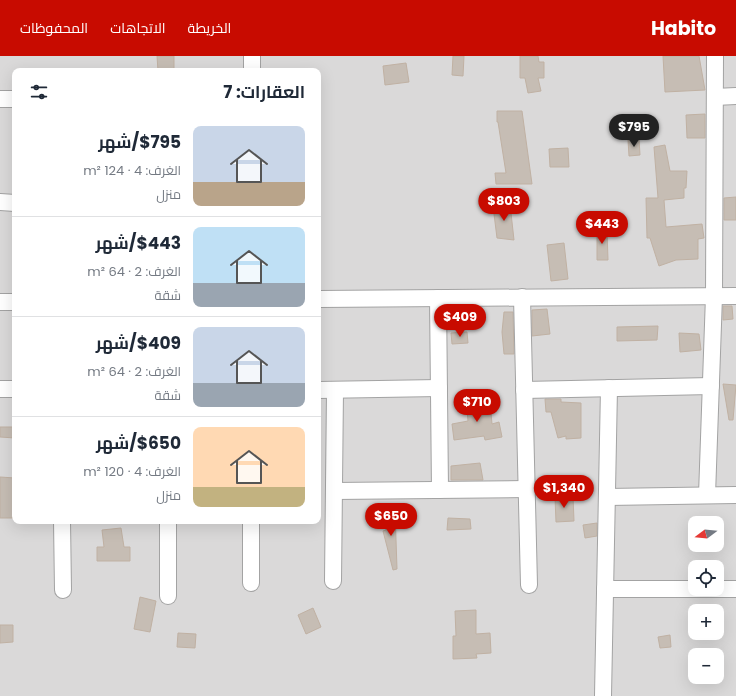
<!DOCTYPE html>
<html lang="ar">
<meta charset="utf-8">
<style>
body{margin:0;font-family:Poppins,Cairo,sans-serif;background:#f6f6f7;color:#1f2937;direction:rtl;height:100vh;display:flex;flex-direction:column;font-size:15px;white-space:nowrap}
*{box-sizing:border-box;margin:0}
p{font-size:13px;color:#747a83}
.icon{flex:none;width:22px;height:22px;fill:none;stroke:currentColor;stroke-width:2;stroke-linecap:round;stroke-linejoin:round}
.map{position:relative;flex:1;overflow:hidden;direction:ltr}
.sheet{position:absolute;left:12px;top:12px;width:309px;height:456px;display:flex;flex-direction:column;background:#fff;border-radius:8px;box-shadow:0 4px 16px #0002;direction:rtl}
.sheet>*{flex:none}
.needle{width:26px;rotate:254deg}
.fabs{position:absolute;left:688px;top:460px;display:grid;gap:8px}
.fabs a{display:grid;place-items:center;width:36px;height:36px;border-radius:8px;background:#fff;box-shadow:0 4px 16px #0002;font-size:20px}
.price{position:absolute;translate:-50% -34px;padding:0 9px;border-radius:14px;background:#c80b00;color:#fff;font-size:13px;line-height:26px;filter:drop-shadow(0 1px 2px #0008)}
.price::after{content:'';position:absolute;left:50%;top:24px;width:12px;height:9px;margin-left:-6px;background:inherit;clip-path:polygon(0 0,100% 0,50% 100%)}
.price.selected{background:#222;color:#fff}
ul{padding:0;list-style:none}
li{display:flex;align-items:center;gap:12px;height:100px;padding:0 16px}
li+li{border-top:1px solid #e0e1e3}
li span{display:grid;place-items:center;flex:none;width:112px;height:80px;border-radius:8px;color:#555}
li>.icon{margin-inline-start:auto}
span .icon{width:48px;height:48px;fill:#fffc;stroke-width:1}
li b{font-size:17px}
h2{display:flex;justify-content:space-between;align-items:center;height:48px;padding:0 16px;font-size:17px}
header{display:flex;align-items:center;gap:24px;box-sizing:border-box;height:56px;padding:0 20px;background:#c80b00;color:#fff}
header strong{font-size:19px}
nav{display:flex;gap:22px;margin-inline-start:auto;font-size:14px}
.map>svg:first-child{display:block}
.residential{fill:#dad9d9;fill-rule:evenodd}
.building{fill:#c6bdb4;stroke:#c0b1a3}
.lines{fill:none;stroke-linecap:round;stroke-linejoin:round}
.minor-casing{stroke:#a3a3a3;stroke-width:18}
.minor{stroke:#fff;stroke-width:16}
</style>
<header>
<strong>Habito</strong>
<nav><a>الخريطة</a><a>الاتجاهات</a><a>المحفوظات</a></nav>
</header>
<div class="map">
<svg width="736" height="640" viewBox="0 0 736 640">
<rect width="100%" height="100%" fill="#eeeae1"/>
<path class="residential" d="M0 0H736V640H0ZM15 15H318V465H15ZM695 467H717V489H695ZM695 511H717V533H695ZM695 555H717V577H695ZM695 599H717V621H695Z"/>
<g class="building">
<path d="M157 0H174V15H158Z"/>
<path d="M453 0H464L463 20 452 19Z"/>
<path d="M520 0H538L539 6H544V22H538L541 35 528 37 525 22H520Z"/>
<path d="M663 0H699L705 34 665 36Z"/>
<path d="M406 7 409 26 385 29 383 10Z"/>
<path d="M497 55H522L532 128H496L495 117H506L498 66H497Z"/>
<path d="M705 58V82H687L686 59Z"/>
<path d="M639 83 640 99 629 100 628 84Z"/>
<path d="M665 89 670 115H687L686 132H684V142L664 144 666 171 702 168 704 182 698 183V203L676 204 659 210 650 182H647L646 142H658L654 91Z"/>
<path d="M568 92 569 111H550L549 93Z"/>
<path d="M736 141V164H724V142Z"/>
<path d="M510 148 514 184 497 182 493 150Z"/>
<path d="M607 174 608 204H597V175Z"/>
<path d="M564 187 568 223 551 225 547 189Z"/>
<path d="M723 250H732L733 263 723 264Z"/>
<path d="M547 253 550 278 532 280V254Z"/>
<path d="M504 256H513L514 298H504L502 276Z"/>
<path d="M658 270 657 284 617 285V271Z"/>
<path d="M467 276 468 287 452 288 451 277Z"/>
<path d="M679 277 699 278 701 294 680 296Z"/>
<path d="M723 328 736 329 733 364H729Z"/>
<path d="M482 341 484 357H491L492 368 499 366 502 381 485 384 484 380 454 384 452 368 468 365 466 342Z"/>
<path d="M545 343H561V346L581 347V382L566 383V380L558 382 551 356H546Z"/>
<path d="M0 371H15V382L0 381Z"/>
<path d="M480 407 483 424H451V410Z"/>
<path d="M0 421 15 422V462H0Z"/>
<path d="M573 440 574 465 556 466 555 441Z"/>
<path d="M395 454 397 513 393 514 383 475 386 474 385 455Z"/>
<path d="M448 462 470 463 471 473 447 474Z"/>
<path d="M597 467V480L585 482 583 469Z"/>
<path d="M121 472 124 491H130V505H97V491H104L102 474Z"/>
<path d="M140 541 156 545 150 576 134 573Z"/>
<path d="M313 552 321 571 306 578 298 559Z"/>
<path d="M476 554V578L490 577 491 597 476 598 477 602 453 603V580H456L455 555Z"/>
<path d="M0 569H13V586L0 587Z"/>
<path d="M178 577 196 578 195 592 177 591Z"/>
<path d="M670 579 671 591 660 592 658 581Z"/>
</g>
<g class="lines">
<g class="minor-casing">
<g id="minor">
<path d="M252 0V15"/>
<path d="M715 41 736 40"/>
<path d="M0 43H15"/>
<path d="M0 146 15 147"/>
<path d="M522 241 529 529"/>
<path d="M438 242 440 434"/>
<path d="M318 243 736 240"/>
<path d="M0 246H15"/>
<path d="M0 333H15"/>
<path d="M318 334 439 332"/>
<path d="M524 334 711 330"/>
<path d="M334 435 526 433"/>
<path d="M707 439 714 240 715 0"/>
<path d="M607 441 736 439"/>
<path d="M62 465 63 534"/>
<path d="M333 525 335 334"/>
<path d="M251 527V465"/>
<path d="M605 533H736"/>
<path d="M168 540V465"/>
<path d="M603 640 609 332"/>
</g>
</g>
<use href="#minor" class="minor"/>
</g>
</svg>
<div class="fabs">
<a><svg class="needle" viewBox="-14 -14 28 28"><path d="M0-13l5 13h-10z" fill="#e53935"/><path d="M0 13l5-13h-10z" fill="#747a83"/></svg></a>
<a><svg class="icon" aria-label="locate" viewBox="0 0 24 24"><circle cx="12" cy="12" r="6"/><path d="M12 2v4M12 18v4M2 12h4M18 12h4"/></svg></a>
<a>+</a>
<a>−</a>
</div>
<b class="price selected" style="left:634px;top:92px">$795</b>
<b class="price" style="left:504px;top:166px">$803</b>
<b class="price" style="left:602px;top:189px">$443</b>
<b class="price" style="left:460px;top:282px">$409</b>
<b class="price" style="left:477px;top:367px">$710</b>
<b class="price" style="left:564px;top:453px">$1,340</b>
<b class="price" style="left:391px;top:481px">$650</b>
<section class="sheet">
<h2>العقارات: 7<svg class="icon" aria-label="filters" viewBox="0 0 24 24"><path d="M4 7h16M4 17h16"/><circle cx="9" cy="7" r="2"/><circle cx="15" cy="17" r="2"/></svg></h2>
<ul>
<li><span style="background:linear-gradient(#c9d6e8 70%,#b9a48a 0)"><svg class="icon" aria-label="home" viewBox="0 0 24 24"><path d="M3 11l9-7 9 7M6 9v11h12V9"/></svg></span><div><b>$795/شهر</b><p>الغرف: 4 · 124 m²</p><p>منزل</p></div></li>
<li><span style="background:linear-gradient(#bfe0f5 70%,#9aa5b1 0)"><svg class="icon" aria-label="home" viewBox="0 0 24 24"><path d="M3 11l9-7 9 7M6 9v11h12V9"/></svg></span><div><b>$443/شهر</b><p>الغرف: 2 · 64 m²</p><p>شقة</p></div></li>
<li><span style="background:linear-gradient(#c9d6e8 70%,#9aa5b1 0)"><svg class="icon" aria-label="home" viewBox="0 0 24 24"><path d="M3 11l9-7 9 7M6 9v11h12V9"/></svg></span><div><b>$409/شهر</b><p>الغرف: 2 · 64 m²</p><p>شقة</p></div></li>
<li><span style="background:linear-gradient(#ffd9b3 75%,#c2b280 0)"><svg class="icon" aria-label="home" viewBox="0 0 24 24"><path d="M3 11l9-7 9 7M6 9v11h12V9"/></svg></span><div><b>$650/شهر</b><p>الغرف: 4 · 120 m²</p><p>منزل</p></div></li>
</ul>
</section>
</div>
